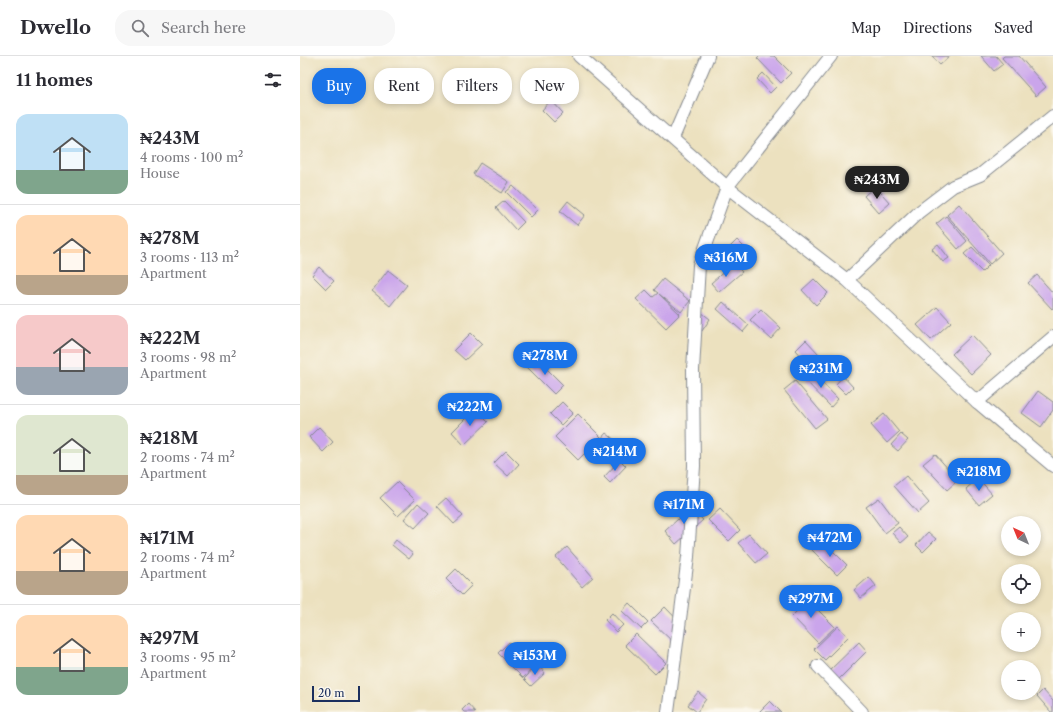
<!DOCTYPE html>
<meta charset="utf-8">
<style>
:root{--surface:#fff;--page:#f7f7f7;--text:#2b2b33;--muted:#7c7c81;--line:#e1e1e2;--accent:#1a73e8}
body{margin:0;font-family:"Libre Caslon Text",serif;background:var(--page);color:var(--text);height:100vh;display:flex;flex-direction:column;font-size:15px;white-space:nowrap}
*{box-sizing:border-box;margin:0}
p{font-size:13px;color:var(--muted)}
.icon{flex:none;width:22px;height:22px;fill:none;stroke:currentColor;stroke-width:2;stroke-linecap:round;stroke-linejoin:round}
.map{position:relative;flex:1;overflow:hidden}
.panel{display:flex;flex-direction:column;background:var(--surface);width:300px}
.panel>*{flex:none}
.banner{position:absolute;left:12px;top:12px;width:380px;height:36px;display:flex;gap:8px}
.needle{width:26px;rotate:317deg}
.tools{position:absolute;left:701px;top:460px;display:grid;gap:8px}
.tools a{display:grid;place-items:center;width:40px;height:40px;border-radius:50%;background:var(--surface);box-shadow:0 2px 6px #0003;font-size:20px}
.scale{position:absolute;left:12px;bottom:10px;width:48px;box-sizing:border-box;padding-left:4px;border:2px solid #1b2f5e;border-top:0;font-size:11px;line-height:14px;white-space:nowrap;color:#1b2f5e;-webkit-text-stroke:3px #fbf7ec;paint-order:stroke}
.price{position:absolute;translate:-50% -34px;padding:0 9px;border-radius:14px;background:var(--accent);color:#fff;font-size:13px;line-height:26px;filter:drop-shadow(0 1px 2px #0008)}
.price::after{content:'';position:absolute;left:50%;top:24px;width:12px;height:9px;margin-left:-6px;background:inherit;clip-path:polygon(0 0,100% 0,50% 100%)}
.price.on{background:#222;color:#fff}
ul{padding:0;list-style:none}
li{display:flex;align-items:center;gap:12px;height:100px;padding:0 16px}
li+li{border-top:1px solid var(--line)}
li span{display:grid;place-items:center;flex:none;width:112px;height:80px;border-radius:12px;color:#555}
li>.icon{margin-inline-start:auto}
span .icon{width:48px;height:48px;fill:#fffc;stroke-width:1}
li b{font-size:17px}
h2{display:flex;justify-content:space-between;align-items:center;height:48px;padding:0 16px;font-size:17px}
.tag{padding:0 14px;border-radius:16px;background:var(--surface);box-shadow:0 2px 6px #0003;font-size:14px;line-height:36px}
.tag.on{background:var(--accent);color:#fff}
header{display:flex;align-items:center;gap:24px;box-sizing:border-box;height:56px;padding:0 20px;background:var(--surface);border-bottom:1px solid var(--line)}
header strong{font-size:19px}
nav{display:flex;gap:22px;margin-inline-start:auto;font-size:14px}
.search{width:280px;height:36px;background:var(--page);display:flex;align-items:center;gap:10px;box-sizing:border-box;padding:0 14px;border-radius:16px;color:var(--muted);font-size:15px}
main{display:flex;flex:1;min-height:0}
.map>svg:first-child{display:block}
</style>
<header>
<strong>Dwello</strong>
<div class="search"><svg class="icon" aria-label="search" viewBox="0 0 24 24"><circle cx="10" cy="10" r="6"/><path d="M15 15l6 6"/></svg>Search here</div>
<nav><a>Map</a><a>Directions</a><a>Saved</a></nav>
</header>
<main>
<section class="panel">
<h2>11 homes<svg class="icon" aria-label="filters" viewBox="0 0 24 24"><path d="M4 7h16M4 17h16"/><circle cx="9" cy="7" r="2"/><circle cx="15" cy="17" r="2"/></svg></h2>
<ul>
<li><span style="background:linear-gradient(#bfe0f5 70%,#7fa58c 0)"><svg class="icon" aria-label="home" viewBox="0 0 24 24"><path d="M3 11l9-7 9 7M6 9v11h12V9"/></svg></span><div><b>₦243M</b><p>4 rooms · 100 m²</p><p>House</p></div></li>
<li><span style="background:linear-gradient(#ffd9b3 75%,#b9a48a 0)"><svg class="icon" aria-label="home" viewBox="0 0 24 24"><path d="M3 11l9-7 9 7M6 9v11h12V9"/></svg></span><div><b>₦278M</b><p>3 rooms · 113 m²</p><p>Apartment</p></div></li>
<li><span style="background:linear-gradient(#f6c9c9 65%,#9aa5b1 0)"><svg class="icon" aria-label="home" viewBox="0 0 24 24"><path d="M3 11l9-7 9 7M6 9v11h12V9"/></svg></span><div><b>₦222M</b><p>3 rooms · 98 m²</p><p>Apartment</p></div></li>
<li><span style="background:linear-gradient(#dfe7d0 75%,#b9a48a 0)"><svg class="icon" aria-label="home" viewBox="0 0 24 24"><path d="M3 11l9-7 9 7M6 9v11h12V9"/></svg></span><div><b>₦218M</b><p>2 rooms · 74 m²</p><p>Apartment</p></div></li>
<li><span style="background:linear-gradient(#ffd9b3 70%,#b9a48a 0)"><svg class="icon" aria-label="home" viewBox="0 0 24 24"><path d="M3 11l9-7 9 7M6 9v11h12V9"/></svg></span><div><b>₦171M</b><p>2 rooms · 74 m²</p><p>Apartment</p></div></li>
<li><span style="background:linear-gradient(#ffd9b3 65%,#7fa58c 0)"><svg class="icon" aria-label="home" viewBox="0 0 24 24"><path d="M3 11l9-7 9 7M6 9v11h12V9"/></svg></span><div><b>₦297M</b><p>3 rooms · 95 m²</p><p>Apartment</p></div></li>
</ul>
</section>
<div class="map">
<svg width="753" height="656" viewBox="0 0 753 656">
<rect width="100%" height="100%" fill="#fbf7ec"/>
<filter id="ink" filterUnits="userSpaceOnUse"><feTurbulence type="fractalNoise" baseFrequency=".025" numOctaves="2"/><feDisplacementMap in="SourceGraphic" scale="8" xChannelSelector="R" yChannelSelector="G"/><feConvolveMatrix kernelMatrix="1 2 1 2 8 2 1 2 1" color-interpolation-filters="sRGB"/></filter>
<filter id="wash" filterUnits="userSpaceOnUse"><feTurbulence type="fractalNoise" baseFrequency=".012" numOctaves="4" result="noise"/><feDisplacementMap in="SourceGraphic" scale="16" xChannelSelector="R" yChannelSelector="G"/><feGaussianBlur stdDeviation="0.9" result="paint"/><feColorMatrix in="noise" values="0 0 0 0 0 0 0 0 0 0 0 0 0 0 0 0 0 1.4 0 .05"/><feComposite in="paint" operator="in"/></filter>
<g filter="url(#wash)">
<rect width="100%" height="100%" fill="#ece1bf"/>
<g id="blocks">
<g fill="#caa5eb">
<polygon points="459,0 474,0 491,17 481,27 457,2"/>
<polygon points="632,0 650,0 640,9"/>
<polygon points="681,0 696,0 703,8 694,15"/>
<polygon points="704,0 719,0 746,31 736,40 702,2"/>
<polygon points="463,17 476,31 470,37 457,23"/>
<polygon points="251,44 263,57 254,66 242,54"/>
<polygon points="180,107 209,126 202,137 173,118"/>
<polygon points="213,130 238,154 231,161 206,136"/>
<polygon points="575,130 590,147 579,157 564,140"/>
<polygon points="204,145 224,166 216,174 196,152"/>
<polygon points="268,145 285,159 277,169 260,155"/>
<polygon points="659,148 702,197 690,208 647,159"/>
<polygon points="646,160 667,185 658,193 636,168"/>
<polygon points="437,184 445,192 431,206 423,198"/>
<polygon points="638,188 649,202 643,206 632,193"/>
<polygon points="672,191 689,209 682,216 664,198"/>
<polygon points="434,207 442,216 419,236 411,227"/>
<polygon points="19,211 34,225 26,233 12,219"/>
<polygon points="88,214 107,229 90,250 72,235"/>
<polygon points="737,219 753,237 753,252 752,253 728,227"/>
<polygon points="363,223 390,245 381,256 359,238 380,258 366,272 336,243 346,234 353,241 358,237 354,234"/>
<polygon points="514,223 528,237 516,249 502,234"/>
<polygon points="423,246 449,269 443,276 417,253"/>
<polygon points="637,251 651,266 631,284 617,269"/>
<polygon points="461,253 481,272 471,283 450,264"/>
<polygon points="401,256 410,263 402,275 393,268"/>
<polygon points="171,277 182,288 165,304 154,294"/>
<polygon points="672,279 691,299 671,318 652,298"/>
<polygon points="506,284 531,311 520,321 496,294"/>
<polygon points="236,302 263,329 254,338 227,311"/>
<polygon points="511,315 538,343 531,351 503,322"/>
<polygon points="543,320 553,331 546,338 536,328"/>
<polygon points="495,325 527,363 515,372 484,334"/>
<polygon points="738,335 753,346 753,354 741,371 722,357"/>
<polygon points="262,346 273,357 261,369 250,358"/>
<polygon points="175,353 188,366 164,389 152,376"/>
<polygon points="278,358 301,381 278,404 255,381"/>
<polygon points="584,358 599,376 587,387 571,369"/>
<polygon points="19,371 33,386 23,396 9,381"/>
<polygon points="306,377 321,389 314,398 299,385"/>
<polygon points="601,378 608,384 598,395 591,389"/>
<polygon points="206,395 219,408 208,420 194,407"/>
<polygon points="635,398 658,424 647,434 623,408"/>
<polygon points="320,404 326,410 310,427 304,421"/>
<polygon points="606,420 629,447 618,457 594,430"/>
<polygon points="678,422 692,438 679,449 666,433"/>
<polygon points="97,426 115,444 98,460 80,442"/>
<polygon points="146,442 163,460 154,468 137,450"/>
<polygon points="579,442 598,467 585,477 566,451"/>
<polygon points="118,447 129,457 115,472 104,463"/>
<polygon points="391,451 403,464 376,488 365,475"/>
<polygon points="420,453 440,474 429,485 408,464"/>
<polygon points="599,471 608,481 601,487 592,477"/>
<polygon points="628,476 636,483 623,496 616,489"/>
<polygon points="449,478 467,498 456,507 438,487"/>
<polygon points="96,484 113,498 109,503 92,489"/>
<polygon points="522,484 547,509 537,519 512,494"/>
<polygon points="267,491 293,521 282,531 256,501"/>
<polygon points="156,513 172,529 162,539 146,523"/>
<polygon points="569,521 576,530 561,542 554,534"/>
<polygon points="501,537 535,571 518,587 492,560 497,555 490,548"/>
<polygon points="329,547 348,566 341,573 322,555"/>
<polygon points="365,551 388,575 375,588 351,565"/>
<polygon points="312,557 323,569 316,576 305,564"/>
<polygon points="538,570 548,581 525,604 514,593"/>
<polygon points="336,578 366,607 355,618 325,589"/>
<polygon points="209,586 216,592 205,604 198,597"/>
<polygon points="559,586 567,595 537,625 528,616"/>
<polygon points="220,591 237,609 223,622 206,605"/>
<polygon points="238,609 245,617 231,630 224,623"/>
<polygon points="743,634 753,645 753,656 751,656 737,640"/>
<polygon points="398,636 406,643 397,656 388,649"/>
<polygon points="470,645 481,656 459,656"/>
<polygon points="168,648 175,656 164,656 162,654"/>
</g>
</g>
</g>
<g filter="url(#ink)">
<use href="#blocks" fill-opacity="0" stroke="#84888e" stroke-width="1"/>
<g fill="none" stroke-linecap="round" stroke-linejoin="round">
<g stroke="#84888e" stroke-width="14">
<g id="minor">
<polyline points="279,0 427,131 547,224 677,346 753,410"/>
<polyline points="373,82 408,0"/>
<polyline points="547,224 619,156 653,130 680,119 753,60"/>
<polyline points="677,346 753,281"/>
<polyline points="518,610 562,656"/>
<polyline points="368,656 388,501 394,410 393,314 399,209 427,131 531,0"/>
</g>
</g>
<use href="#minor" stroke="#fff" stroke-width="12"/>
</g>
</g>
</svg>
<div class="tools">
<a><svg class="needle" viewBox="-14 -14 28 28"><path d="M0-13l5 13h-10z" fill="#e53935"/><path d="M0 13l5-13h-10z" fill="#7c7c81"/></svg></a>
<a><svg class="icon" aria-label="locate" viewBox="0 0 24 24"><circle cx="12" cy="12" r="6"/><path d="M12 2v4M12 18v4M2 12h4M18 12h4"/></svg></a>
<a>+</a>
<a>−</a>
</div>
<div class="scale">20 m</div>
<b class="price on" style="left:577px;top:144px">₦243M</b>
<b class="price" style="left:426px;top:222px">₦316M</b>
<b class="price" style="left:245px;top:320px">₦278M</b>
<b class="price" style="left:521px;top:333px">₦231M</b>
<b class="price" style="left:170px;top:371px">₦222M</b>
<b class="price" style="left:315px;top:416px">₦214M</b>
<b class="price" style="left:679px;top:436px">₦218M</b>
<b class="price" style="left:384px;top:469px">₦171M</b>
<b class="price" style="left:530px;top:502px">₦472M</b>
<b class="price" style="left:511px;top:563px">₦297M</b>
<b class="price" style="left:235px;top:620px">₦153M</b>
<div class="banner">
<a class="tag on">Buy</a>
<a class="tag">Rent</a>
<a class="tag">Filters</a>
<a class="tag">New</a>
</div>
</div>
</main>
